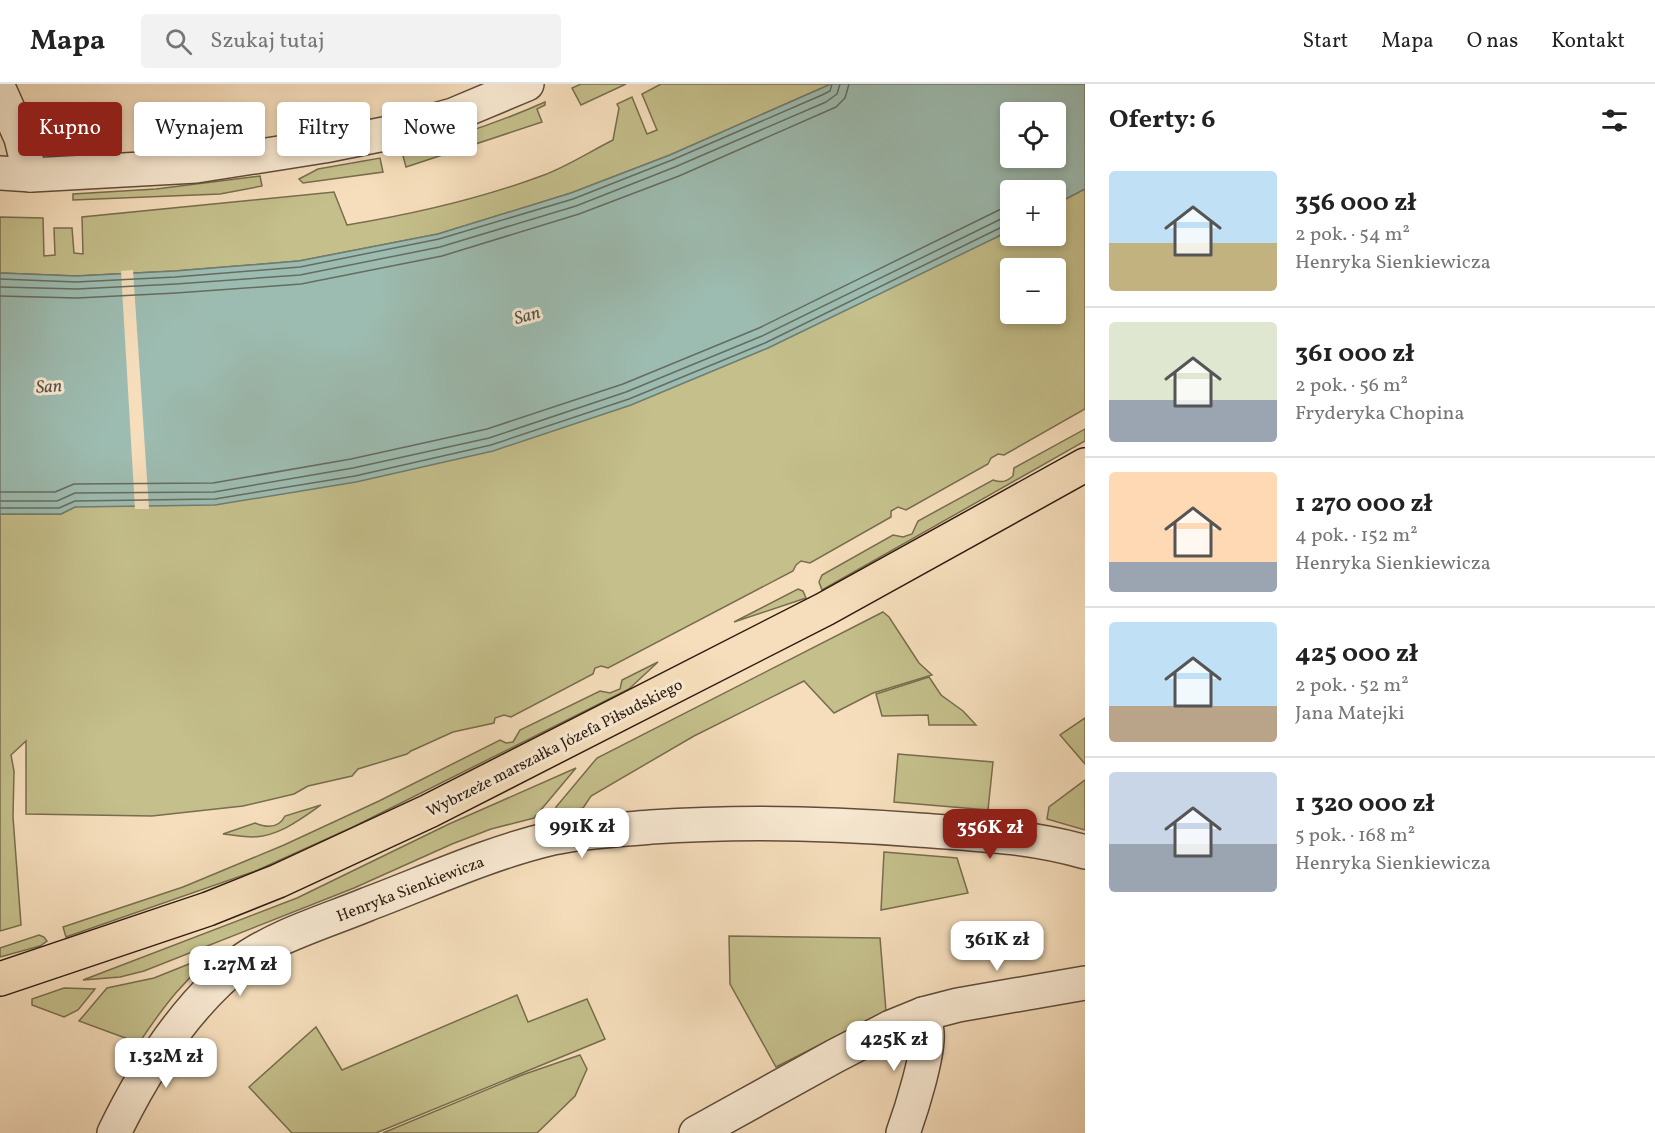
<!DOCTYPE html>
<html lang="pl">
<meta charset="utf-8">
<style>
:root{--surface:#fff;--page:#f2f2f2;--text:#222;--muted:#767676;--line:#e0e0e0;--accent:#8f2418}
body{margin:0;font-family:Vollkorn,serif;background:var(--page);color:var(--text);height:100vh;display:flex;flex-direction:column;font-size:22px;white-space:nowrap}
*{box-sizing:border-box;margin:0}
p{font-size:20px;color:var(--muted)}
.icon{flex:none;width:33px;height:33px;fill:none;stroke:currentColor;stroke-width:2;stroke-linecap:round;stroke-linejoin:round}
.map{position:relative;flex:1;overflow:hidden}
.side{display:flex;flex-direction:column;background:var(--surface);width:570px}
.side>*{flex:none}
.banner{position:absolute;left:18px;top:18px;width:570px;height:54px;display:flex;gap:12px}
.buttons{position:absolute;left:1000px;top:18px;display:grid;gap:12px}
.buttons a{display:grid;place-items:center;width:66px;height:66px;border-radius:6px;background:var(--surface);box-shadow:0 3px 9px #0003;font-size:30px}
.price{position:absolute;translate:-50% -51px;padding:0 14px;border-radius:12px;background:#fff;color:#222;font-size:20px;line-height:39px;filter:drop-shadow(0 2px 3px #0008)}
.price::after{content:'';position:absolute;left:50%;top:36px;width:18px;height:14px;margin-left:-9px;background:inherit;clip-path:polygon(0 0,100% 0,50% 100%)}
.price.on{background:var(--accent);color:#fff}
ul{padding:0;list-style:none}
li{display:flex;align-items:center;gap:18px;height:150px;padding:0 24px}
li+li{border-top:2px solid var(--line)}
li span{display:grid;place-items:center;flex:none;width:168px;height:120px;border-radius:6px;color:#555}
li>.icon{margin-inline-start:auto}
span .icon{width:72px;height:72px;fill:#fffc;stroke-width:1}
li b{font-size:26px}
h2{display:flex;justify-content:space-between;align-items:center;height:72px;padding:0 24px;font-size:26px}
.pill{padding:0 21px;border-radius:6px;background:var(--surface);box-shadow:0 3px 9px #0003;font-size:21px;line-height:54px}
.pill.on{background:var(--accent);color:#fff}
header{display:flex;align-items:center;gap:36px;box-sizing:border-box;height:84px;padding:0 30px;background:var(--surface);border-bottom:2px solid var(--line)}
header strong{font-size:28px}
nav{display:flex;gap:33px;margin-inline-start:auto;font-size:21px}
.search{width:420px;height:54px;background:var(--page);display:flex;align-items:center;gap:15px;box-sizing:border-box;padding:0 21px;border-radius:6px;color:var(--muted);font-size:22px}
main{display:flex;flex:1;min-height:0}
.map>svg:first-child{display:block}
</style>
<header>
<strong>Mapa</strong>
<div class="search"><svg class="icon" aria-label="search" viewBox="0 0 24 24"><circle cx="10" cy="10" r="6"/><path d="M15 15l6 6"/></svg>Szukaj tutaj</div>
<nav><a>Start</a><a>Mapa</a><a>O nas</a><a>Kontakt</a></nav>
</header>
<main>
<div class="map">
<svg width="1085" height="1049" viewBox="0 0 1085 1049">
<rect width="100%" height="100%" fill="#f6debc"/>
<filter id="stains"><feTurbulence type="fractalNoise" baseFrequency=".00333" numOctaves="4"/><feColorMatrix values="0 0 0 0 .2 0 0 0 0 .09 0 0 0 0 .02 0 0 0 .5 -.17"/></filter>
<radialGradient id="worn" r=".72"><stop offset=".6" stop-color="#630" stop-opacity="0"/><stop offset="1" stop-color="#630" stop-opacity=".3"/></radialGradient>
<g fill="#c4bf8b" stroke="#786d4d" stroke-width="1.5" fill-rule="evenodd">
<polygon points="581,0 626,0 581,21 572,4"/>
<path d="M661 0H831L670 71 571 109 438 150 299 177 175 187 76 192 0 189V133L43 134 44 172 55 171 54 144H72L74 169 83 170 82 133 334 108 347 141C414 130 480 115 544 91 568 82 591 67 613 56L619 24 617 20 632 13 647 50 657 46 642 10Z"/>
<path d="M545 18V21L537 25 542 38 406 83 402 68C452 54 498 39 545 18Z"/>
<polygon points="380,74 383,88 303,99 299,95 318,85"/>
<polygon points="260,92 262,102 220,110 73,116 73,110 156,105"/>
<path d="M1085 105V325L1004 371 998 370 991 374 988 380 906 426 898 423 891 427V433L810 479 801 477 796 481 793 487 608 584 601 582 595 584 593 590 511 633 504 631 495 634 494 639 453 648 411 667 407 670 358 685 352 692 308 702 294 710 243 722 152 732 26 730V657L11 671 14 687 13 733 21 841 0 847V430H61L75 423 997 153 1011 145V152H1056V120ZM1011 184H1056V230H1011Z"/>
<path d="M1085 345V357L822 506 819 498 822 491 893 451 903 453 912 450 918 437 993 396C1002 399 1006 398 1013 392L1014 384Z"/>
<polygon points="798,505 803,507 806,514 734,538"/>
<polygon points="883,528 889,533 919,579 932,591 873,609 834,629 804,597 694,652 591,712 583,724 556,729 556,723 597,674"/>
<polygon points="658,578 629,605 353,743 258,786 66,853 63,843 183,803 284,761 379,717 500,656 506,659 513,658 520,646 600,607 610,609 620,605 622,596"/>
<polygon points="929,593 941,611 963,627 976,641 929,641 928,631 882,632 876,610"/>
<polygon points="1085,634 1085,680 1060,651"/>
<polygon points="898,670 993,678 988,726 894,718"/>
<polygon points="576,684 534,734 491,745 452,760 354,804 144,887 120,893 83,896 297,814 449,740"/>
<polygon points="1085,696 1085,746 1047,735 1049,723"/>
<path d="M321 721C301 735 278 753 252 753 243 753 233 751 223 750L255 739C267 744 279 744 285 732Z"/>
<polygon points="884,768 957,774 968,809 881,826"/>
<polygon points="39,851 44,853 47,857 40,862 0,873 0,864"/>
<polygon points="729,852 880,854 886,927 776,983 730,900"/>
<path d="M224 866C187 890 163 923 139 959L79 937 107 904 154 894Z"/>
<polygon points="64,904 95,905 78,926 64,933 32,921 32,915"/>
<polygon points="517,911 528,938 587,915 605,955 376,1049 292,1049 249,1003 316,943 342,986"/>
<polygon points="580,971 587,985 575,1012 537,1049 383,1049 522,991"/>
</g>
<path fill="#9dbcb1" stroke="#707c70" stroke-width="1.5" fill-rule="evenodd" d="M831 0H1085V105L1056 120V106H1011V145L997 153 768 264 631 321 493 367 356 398 215 421 75 423 61 430H0V189L76 192 175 187 299 177 438 150 571 109 670 71ZM1011 28H1056V74H1011Z"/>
<polygon fill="#f6debc" points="133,186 149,425 135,425 121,187"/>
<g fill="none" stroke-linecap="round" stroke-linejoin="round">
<g stroke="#656c60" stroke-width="1.5">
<polyline points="0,195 76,198 175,193 300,183 439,155 573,115 672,76 822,11 830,7 832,0"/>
<polyline points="0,203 77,205 176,200 300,191 440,163 576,122 675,83 826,18 837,10 840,0"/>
<polyline points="0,212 77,214 176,209 301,200 442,172 579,130 679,92 836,23 845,14 849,0"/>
<polyline points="0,408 55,408 74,400 213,399 351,375 487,345 623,300 759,244 999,126 1011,124"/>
<polyline points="0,417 57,417 75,409 214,408 353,384 489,354 626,308 762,252 1003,134 1011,133"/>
<polyline points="0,424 59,424 75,417 215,415 355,392 491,361 629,315 765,259 1006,141 1011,140"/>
</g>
<g stroke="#5f4c3a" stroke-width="36">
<g id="minor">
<polyline points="0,7 21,54 30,91"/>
<polyline points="0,89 32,91 196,82 324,62 389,49 453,31 527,0"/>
<path d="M114 1049C141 993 174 940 219 897 226 891 232 884 239 879 275 852 327 837 368 820 429 797 489 769 553 754 585 747 618 746 651 743 739 737 829 739 918 746 974 750 1030 752 1085 768"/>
<polyline points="696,1049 835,972 891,943 923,930 958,921 1085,899"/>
<path d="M903 1049C911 1027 929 970 927 949 927 943 924 936 923 930"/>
</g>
</g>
<g stroke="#2d1b0f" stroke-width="36">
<polyline id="major" points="0,895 208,825 278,797 429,727 825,525 1085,381"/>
</g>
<use href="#minor" stroke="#f9ead3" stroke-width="33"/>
<use href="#major" stroke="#f6debc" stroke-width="33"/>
</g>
<g text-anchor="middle" stroke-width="6" stroke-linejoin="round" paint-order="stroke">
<g font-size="16" fill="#2d1b0f" stroke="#f9ead3">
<text transform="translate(554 663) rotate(-27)" y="6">Wybrzeże marszałka Józefa Piłsudskiego</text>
<text transform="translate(410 804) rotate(-21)" y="6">Henryka Sienkiewicza</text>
</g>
<g font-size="18" font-style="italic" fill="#545348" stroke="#f9ead3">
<text transform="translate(527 231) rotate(-15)" y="6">San</text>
<text transform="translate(49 302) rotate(-3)" y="6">San</text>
</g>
</g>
<rect width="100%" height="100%" filter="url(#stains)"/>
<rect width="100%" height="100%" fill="url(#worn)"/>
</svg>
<div class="buttons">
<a><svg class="icon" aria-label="locate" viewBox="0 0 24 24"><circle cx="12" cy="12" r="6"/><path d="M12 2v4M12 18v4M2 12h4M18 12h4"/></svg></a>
<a>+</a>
<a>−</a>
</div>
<b class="price" style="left:582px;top:775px">991K zł</b>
<b class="price on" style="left:990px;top:776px">356K zł</b>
<b class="price" style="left:997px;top:888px">361K zł</b>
<b class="price" style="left:240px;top:913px">1.27M zł</b>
<b class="price" style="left:894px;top:988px">425K zł</b>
<b class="price" style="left:166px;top:1005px">1.32M zł</b>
<div class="banner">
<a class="pill on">Kupno</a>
<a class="pill">Wynajem</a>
<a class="pill">Filtry</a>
<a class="pill">Nowe</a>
</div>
</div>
<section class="side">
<h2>Oferty: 6<svg class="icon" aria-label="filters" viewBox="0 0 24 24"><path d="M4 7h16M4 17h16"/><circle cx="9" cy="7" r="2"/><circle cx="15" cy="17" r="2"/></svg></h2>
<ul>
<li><span style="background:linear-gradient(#bfe0f5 60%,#c2b280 0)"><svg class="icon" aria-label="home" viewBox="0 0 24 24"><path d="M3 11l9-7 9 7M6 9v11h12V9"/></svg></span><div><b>356 000 zł</b><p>2 pok. · 54 m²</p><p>Henryka Sienkiewicza</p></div></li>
<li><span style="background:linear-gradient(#dfe7d0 65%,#9aa5b1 0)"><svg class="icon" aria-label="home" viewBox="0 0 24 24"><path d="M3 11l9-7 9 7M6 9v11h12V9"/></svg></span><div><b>361 000 zł</b><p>2 pok. · 56 m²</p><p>Fryderyka Chopina</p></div></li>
<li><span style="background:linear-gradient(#ffd9b3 75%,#9aa5b1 0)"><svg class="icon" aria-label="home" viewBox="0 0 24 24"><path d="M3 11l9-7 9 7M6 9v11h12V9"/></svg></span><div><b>1 270 000 zł</b><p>4 pok. · 152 m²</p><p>Henryka Sienkiewicza</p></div></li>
<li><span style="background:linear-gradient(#bfe0f5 70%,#b9a48a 0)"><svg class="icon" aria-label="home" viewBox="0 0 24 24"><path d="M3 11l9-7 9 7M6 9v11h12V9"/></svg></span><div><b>425 000 zł</b><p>2 pok. · 52 m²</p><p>Jana Matejki</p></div></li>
<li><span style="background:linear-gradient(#c9d6e8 60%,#9aa5b1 0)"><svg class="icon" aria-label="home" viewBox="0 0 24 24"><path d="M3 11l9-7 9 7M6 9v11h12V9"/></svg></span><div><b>1 320 000 zł</b><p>5 pok. · 168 m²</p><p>Henryka Sienkiewicza</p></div></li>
</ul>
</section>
</main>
